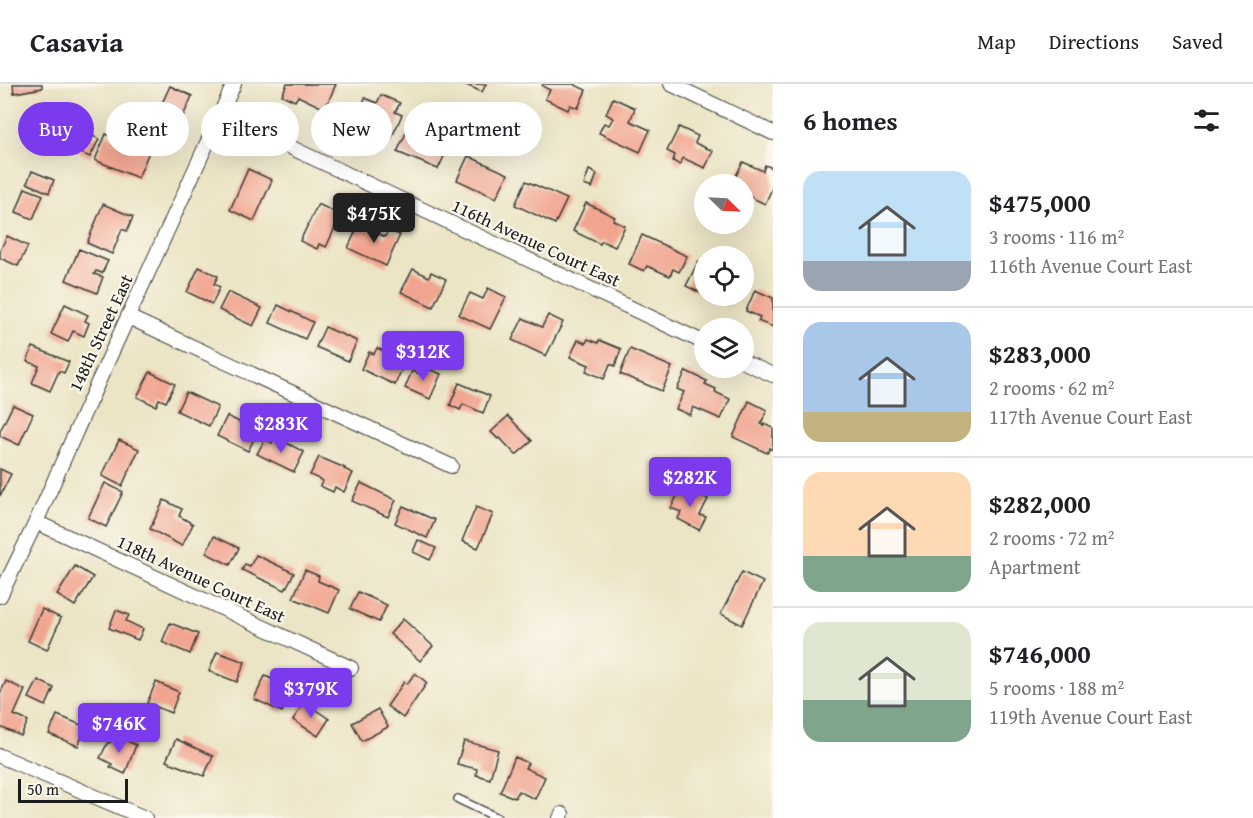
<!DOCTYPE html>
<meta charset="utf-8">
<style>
:root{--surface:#fff;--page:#f2f2f2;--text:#202124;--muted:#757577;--line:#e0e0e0;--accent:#7c3aed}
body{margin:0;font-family:"Gentium Book Plus",serif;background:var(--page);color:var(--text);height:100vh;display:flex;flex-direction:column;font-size:22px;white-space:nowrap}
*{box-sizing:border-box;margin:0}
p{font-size:20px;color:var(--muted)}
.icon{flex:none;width:33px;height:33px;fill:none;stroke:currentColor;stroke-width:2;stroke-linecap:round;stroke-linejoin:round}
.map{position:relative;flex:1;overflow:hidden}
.sheet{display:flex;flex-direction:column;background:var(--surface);width:480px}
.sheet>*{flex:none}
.banner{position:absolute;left:18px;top:18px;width:570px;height:54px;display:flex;gap:12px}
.needle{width:39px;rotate:114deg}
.controls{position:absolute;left:694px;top:90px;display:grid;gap:12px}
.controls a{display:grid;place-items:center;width:60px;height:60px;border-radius:50%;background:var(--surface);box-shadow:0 6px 24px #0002;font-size:30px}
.scale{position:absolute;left:18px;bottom:15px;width:110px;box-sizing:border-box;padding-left:6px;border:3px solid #1c1c1c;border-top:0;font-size:16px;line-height:21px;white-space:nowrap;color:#1c1c1c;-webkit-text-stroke:4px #fbf7ec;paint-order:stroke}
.price{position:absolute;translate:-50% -51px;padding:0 14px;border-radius:6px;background:var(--accent);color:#fff;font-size:20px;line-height:39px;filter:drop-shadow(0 2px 3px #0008)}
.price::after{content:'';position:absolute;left:50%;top:36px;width:18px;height:14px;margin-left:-9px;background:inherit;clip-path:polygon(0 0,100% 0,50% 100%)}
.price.active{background:#222;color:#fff}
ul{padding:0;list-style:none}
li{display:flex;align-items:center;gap:18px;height:150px;padding:0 30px}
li+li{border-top:2px solid var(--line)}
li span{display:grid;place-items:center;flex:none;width:168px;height:120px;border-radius:18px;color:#555}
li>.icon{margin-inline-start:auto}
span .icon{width:72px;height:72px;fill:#fffc;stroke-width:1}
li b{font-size:26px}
h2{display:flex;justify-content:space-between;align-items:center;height:72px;padding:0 30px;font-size:26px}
.chip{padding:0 21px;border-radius:27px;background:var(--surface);box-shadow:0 6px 24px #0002;font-size:21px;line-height:54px}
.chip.active{background:var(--accent);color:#fff}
header{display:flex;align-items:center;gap:36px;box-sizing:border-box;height:84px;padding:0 30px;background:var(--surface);border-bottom:2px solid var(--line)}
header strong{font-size:28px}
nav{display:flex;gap:33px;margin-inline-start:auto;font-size:21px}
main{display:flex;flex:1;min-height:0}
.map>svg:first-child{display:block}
</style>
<header>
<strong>Casavia</strong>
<nav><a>Map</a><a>Directions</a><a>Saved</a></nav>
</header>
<main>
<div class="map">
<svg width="773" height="734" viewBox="0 0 773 734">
<rect width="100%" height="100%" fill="#fbf7ec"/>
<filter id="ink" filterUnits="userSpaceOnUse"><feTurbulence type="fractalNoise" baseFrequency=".0167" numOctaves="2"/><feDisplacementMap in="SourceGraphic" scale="12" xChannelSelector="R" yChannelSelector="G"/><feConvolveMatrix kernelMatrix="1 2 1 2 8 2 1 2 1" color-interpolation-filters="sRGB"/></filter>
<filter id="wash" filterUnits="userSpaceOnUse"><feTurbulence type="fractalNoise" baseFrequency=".008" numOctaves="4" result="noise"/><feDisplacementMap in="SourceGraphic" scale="24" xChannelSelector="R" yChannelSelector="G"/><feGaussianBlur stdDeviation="1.35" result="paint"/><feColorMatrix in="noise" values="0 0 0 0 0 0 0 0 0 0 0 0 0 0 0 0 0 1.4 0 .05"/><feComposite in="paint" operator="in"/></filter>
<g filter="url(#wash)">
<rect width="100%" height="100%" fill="#ebe4c5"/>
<g id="blocks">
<g fill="#f1a590">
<polygon points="13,0 42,0 42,4 14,9"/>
<polygon points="287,0 336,0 325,25 298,12 295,17 282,11"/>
<polygon points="464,0 486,0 482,8"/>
<polygon points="543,0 573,0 586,6 578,24 570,21 568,26 545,15 550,6 542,2"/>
<polygon points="170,2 192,12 181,37 177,35 171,50 152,41"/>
<polygon points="381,11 400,19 395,28 402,31 391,55 354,38 365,14 377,19"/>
<polygon points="613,14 635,24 630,37 650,46 640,68 599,49 604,39 609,41 613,34 606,30"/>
<polygon points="409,43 449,62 438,85 397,68"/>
<polygon points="679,43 698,52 695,59 713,67 705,84 683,74 680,81 673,77 675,71 667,67"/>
<polygon points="81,46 99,55 90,73 72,65"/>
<polygon points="106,50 149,68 138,94 95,76"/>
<polygon points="468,72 508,90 496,114 457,96"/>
<polygon points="743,78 763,87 765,81 773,84 773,102 765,120 744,110 744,100 732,100"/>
<polygon points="248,85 272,96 254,137 230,126"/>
<polygon points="589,86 597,90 592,104 584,101"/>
<polygon points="32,87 54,96 49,109 27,99"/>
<polygon points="526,97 567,115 555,140 515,121"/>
<polygon points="25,104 43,111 33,135 16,128"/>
<polygon points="586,119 615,133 613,136 625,142 615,163 602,157 600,160 573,147"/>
<polygon points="103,120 133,133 127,147 122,145 112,170 87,159"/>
<polygon points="318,120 341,131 326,163 319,160 317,165 300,157"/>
<polygon points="359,140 385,153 388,146 400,151 386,182 348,164"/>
<polygon points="642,151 687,172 679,188 673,185 670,192 647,182 644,187 629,180"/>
<polygon points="7,152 28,162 18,182 0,174 0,167"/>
<polygon points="79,165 108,177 102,189 96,187 94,190 103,193 97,209 66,196"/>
<polygon points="698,178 705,182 705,211 686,202"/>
<polygon points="199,183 218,192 214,200 220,203 212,220 187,208"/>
<polygon points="413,185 429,193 431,188 446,195 433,223 401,208"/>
<polygon points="488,204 506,213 490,245 459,231 470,209 483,215"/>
<polygon points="755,206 773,214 773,243 758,237 760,233 746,227"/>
<polygon points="228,208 262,224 253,242 219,226"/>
<polygon points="706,212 733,212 728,222"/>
<polygon points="65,220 88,231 85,237 89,239 84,252 73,247 68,258 51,250"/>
<polygon points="278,221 313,238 305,255 270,239"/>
<polygon points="548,231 563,238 546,272 512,256 523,234 542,243"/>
<polygon points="325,243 357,257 348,277 316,263"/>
<polygon points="588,255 598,259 599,256 621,265 615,282 610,280 604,295 586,287 589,281 570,273 578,256 586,259"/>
<polygon points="33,263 69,278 64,289 59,287 50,307 32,299 39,282 27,277"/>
<polygon points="377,264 395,272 392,277 403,282 395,301 361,285 369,268 374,270"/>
<polygon points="630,265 672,283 662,307 620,290"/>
<polygon points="423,283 441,290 430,315 405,304 412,287 420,290"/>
<polygon points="686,287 707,297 705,300 716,305 715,308 730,315 721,335 693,323 690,331 676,325 684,308 677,305"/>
<polygon points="150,288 175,300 166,318 159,315 156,322 137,313"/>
<polygon points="459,299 490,312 483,329 463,320 460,326 450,321"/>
<polygon points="186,308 218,323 209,342 177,327"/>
<polygon points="749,317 767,326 761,340 763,342 764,340 773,344 773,366 770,364 767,369 733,353"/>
<polygon points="13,321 33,330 19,361 0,352 0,347"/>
<polygon points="227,332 258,347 248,367 217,352"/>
<polygon points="508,332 532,357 516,371 500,354 498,355 491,348"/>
<polygon points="275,353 304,368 294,388 257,370 265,355 272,359"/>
<polygon points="119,356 139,365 122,402 102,392"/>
<polygon points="319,373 345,384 344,385 353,389 344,408 335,403 333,408 320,402 323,397 310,391"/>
<polygon points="0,385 11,390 0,412"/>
<polygon points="105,399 123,408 106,443 88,434"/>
<polygon points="361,399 396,416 388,433 352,417"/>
<polygon points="681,404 699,413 700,410 708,415 700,431 706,433 699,446 678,435 681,428 671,424"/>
<polygon points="164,416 182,425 179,432 193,440 182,462 150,445"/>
<polygon points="403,422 435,436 427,454 395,439"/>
<polygon points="476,423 493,430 478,464 462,457"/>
<polygon points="214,452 239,464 230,481 206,469"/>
<polygon points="418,456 436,464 430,476 413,468"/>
<polygon points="256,471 294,489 285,506 242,486 245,480 250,482"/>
<polygon points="75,482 93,493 75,522 57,511"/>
<polygon points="305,486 319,492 318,497 339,506 329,529 293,514"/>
<polygon points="742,488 763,498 742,541 721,530"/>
<polygon points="358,508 387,521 379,538 350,525"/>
<polygon points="42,525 61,534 47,566 28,557"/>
<polygon points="116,526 129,531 126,537 143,545 138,556 109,544"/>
<polygon points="403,535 433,562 420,577 390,550"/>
<polygon points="170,539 198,550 190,570 162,558"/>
<polygon points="217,568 245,578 237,598 209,587"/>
<polygon points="415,589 427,599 403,634 387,622 404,598 407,600"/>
<polygon points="265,592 279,598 277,603 291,609 282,628 254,615"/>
<polygon points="38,596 54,604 46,622 29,614"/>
<polygon points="6,597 25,606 14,631 28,637 21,652 0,643 0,610"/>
<polygon points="156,598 179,608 171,629 147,619"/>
<polygon points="304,618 329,635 318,652 293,636"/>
<polygon points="378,625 388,643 362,657 352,639"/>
<polygon points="57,631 86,643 78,662 49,650"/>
<polygon points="114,651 136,661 125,690 110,683 112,680 100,674 108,658 110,659"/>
<polygon points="176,655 213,672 204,692 166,677"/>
<polygon points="464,657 498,666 490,695 476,691 477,685 457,680"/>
<polygon points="515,673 528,679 525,684 545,693 535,715 518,707 515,714 500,708"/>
</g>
</g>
</g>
<g filter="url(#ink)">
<use href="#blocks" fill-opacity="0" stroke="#3b3a35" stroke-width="1.5"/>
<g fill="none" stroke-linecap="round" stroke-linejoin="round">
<g stroke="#3b3a35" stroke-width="10">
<polyline id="service" points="458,715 498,734"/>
</g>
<g stroke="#3b3a35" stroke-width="16">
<g id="minor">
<polyline points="671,0 773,49"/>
<polyline points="220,30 705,259"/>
<polyline points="128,233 451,382"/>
<polyline points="744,278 773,291"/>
<polyline points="36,438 351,584"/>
<polyline points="0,512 36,438 85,327 234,0"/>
<polyline points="0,672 145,734"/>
<polyline points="560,734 562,730"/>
</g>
</g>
<use href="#service" stroke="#fff" stroke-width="7"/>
<use href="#minor" stroke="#fff" stroke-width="14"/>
</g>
</g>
<g text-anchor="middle" stroke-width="4.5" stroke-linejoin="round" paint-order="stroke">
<g font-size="18" fill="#1c1c1c" stroke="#fbf7ec">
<text transform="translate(536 159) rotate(25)" y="6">116th Avenue Court East</text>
<text transform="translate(101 249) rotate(-65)" y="6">148th Street East</text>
<text transform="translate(201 495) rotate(25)" y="6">118th Avenue Court East</text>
</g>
</g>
</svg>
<div class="controls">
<a><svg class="needle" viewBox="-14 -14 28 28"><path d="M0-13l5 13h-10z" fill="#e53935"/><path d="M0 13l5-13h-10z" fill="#757577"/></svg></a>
<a><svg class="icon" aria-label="locate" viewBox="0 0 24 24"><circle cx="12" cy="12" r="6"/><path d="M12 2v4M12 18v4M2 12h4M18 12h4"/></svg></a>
<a><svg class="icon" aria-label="layers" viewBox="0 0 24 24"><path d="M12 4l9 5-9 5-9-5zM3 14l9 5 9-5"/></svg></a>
</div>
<div class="scale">50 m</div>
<b class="price active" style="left:374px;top:160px">$475K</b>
<b class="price" style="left:423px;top:298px">$312K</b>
<b class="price" style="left:281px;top:370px">$283K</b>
<b class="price" style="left:690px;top:424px">$282K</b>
<b class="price" style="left:311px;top:635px">$379K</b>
<b class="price" style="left:119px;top:670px">$746K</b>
<div class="banner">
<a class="chip active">Buy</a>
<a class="chip">Rent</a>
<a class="chip">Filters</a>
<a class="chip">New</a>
<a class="chip">Apartment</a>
</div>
</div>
<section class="sheet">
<h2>6 homes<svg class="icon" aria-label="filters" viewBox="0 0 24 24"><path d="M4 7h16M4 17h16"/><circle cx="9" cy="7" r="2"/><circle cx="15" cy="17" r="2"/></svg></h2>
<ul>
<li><span style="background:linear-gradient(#bfe0f5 75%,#9aa5b1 0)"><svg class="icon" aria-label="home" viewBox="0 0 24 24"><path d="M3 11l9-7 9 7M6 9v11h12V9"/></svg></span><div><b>$475,000</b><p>3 rooms · 116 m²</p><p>116th Avenue Court East</p></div></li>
<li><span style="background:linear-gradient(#a9c7e8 75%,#c2b280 0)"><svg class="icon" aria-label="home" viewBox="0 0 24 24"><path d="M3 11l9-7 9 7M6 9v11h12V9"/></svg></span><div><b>$283,000</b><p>2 rooms · 62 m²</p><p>117th Avenue Court East</p></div></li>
<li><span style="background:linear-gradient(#ffd9b3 70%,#7fa58c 0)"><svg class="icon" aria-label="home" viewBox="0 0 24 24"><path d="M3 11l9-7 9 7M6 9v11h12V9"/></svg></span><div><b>$282,000</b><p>2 rooms · 72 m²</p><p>Apartment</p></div></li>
<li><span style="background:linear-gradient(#dfe7d0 65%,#7fa58c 0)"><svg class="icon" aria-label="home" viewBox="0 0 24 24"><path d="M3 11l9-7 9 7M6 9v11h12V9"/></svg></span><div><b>$746,000</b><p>5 rooms · 188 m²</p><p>119th Avenue Court East</p></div></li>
</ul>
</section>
</main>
